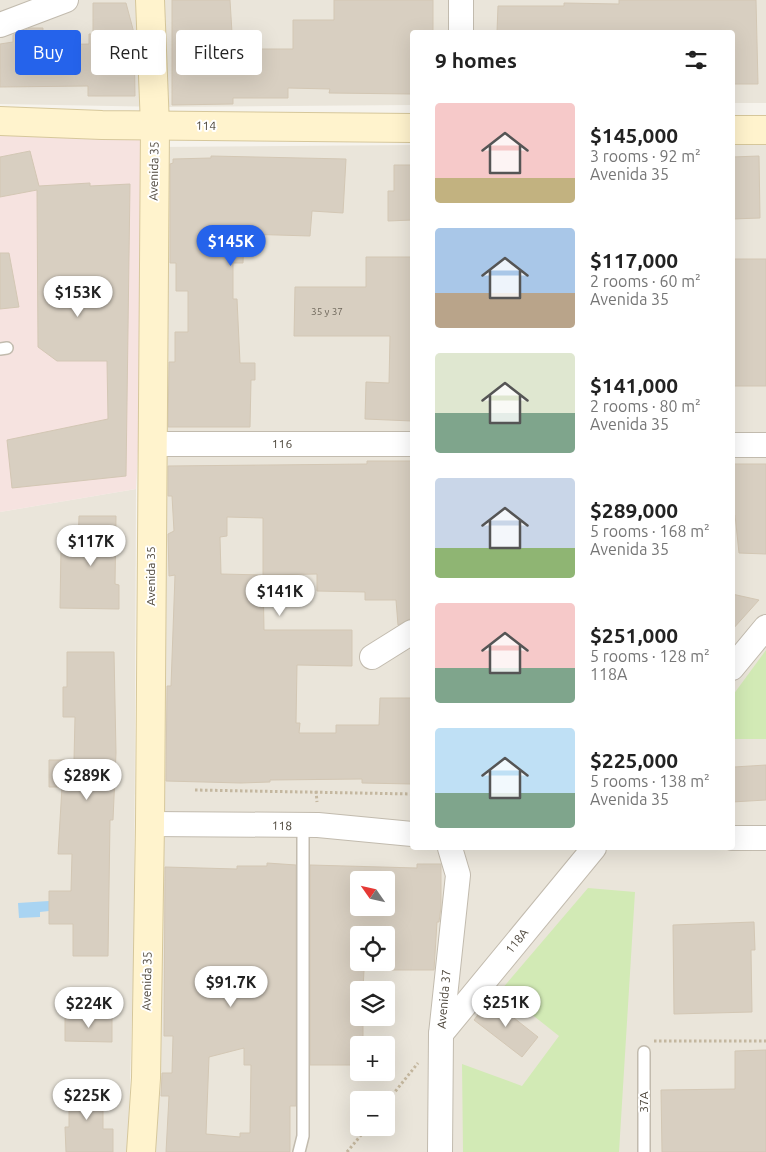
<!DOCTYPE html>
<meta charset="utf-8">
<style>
:root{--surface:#fff;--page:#f6f6f6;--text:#222;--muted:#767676;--accent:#2563eb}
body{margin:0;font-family:Ubuntu,sans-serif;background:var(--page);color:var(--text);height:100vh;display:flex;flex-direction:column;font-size:19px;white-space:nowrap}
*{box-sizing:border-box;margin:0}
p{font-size:16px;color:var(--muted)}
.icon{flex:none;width:28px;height:28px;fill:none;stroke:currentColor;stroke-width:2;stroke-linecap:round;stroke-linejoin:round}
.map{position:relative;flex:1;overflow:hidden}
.panel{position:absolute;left:410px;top:30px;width:325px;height:820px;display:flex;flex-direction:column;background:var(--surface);border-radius:5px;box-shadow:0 5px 20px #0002}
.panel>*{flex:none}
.top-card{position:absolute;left:15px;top:30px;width:320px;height:45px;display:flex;gap:10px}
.needle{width:32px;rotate:304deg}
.fabs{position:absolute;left:350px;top:871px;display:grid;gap:10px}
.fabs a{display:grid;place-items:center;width:45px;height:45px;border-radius:5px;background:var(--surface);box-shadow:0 5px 20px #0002;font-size:25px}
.price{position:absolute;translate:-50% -42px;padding:0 11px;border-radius:18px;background:#fff;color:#222;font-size:16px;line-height:32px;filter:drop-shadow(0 1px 2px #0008)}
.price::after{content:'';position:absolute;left:50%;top:30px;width:15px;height:11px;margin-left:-8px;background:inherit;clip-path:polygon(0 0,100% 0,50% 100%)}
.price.active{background:var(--accent);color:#fff}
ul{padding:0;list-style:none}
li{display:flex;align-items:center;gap:15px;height:125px;padding:0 25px}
li span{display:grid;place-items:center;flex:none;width:140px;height:100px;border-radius:5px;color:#555}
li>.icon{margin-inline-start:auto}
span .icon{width:60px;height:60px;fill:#fffc;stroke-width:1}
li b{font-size:21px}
h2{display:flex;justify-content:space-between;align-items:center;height:60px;padding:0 25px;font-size:21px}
.chip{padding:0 18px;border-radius:5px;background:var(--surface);box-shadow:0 5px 20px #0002;font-size:18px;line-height:45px}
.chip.active{background:var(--accent);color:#fff}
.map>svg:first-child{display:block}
</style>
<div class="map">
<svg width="766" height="1152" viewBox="0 0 766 1152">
<rect width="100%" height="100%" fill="#f6f3ec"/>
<g fill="#eae5da" fill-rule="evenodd">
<polygon points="0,0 766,0 766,103 733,103 732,32 412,32 412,105 168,107 0,104"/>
<path d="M732 143H766V1152H156L160 676 159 147 412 145V848H732ZM359 880H386V908H359ZM359 935H386V962H359ZM359 990H386V1018H359ZM359 1045H386V1072H359ZM359 1100H386V1128H359Z"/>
<polygon points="136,489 134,944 128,1152 0,1152 0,512"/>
</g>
<polygon fill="#f6e3e0" points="0,124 155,126 136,489 0,512"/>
<g fill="#d2eab5">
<polygon points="766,650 766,739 733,739 733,695"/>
<polygon points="588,888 635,892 619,1152 463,1152 462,1064 522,1086 559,1036 501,990"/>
</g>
<polygon fill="#a9d4f2" points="49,901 49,911 40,912 40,917 19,918 18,903"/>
<g fill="#d8cfc1" stroke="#d3c7b4" fill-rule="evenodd">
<polygon points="172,0 230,0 233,49 293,49 293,20 334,20 334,0 433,0 433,32 412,32 412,94 329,93 330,89 288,88 288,98 233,98 233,104 172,105"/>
<polygon points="619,0 756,0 758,84 732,84 732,32 497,32 498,6 564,6 564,3 619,4"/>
<polygon points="93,3 126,3 134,33 135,96 88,96 88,86 0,87 0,44 13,42 13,35 30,28 43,28 43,45 89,44 89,34 93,34"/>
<polygon points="30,151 39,186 90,183 90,186 130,184 126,476 12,488 7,440 108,419 107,361 57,361 38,347 37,190 0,197 0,157"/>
<polygon points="211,156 346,159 343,213 312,211 310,236 244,234 243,263 233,263 233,299 237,299 240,363 255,363 255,380 251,380 250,427 168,427 169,362 175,362 175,332 188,332 188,291 176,291 176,263 170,263 170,164 173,163 173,159 211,158"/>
<polygon points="759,156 760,218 732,219 732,157"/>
<polygon points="394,165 412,165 412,220 388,221 388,191 394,191"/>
<polygon points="0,253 9,253 19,307 0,309"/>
<polygon points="366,257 412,257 412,421 365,419 366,382 389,383 390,336 294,336 295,287 366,287"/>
<rect x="732" y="259" width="34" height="127"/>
<path d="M367 461H412V618L398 625 396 600H365V592L317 591V574L263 575 264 630H352V666L297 665 296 723H300L299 733H336V725H379L380 698H412V784L362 783V779L270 780V782L241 783 166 781 167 686H171L175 575 169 576 168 534 174 531 172 496H168V466L367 464ZM227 517 263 518V575L221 574 220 537 227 536Z"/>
<polygon points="732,464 766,464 766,554 739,553 735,515 732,514"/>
<polygon points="79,516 116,516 115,584 119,585 119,609 60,608 61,548 78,548"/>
<polygon points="732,594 759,600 732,630"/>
<polygon points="67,652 114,652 116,753 113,820 110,820 108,956 73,956 73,924 49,924 49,891 71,891 72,854 58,854 62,787 49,787 49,760 74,760 75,717 63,717 63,687 67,687"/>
<polygon points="766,765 766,800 732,802 734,767"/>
<path d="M267 863 296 865V1106H290V1152H166L169 1096H161L162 1073H172L173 1036H164L165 867 237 869V866H267ZM244 1048V1065H251L250 1133H240V1137L206 1134 209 1057Z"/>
<path d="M417 864H441V907L439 922H437L434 970H364L363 990H359V1018H363V1036L360 1037 359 1045V1065H310V865L417 868ZM359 880H386V908H359ZM359 935H386V962H359Z"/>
<polygon points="754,922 755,950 751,950 752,1012 674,1014 673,925"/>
<polygon points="490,999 538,1037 522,1057 474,1020"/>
<polygon points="65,1016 112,1017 112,1042 65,1041"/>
<polygon points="766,1050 766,1152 662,1152 661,1090 735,1089 735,1051"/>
<polygon points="69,1084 103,1085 103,1129 113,1129 113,1152 66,1152 65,1127 69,1127"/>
</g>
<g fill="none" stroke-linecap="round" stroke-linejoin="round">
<g stroke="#c2bbae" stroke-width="14">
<g id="lane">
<polyline points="0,349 7,348"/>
<polyline points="299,1152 303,1136 303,826"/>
<polyline points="644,1152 644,1052"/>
</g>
</g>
<g stroke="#c2bbae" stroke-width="26">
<g id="street">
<polyline points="0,25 66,0"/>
<polyline points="461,32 461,0"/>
<polyline points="152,444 412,444"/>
<polyline points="732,445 766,445"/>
<polyline points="372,657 412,632"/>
<polyline points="732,668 766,627"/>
<polyline points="150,824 318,825 412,834"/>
<polyline points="732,838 766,838"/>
<polyline points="441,1034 594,848"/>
<polyline points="440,1152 441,1034 458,875 450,848"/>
</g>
</g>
<g stroke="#d6c79b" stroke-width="30">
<g id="secondary">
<polyline points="0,121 102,125 412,128"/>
<polyline points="732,130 766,130"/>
<polyline points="141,1152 146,1078 150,824 155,126 150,0"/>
</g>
</g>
<g stroke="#c4b79f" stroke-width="3" stroke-dasharray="2.5 2.5" stroke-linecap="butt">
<polyline points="195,790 412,794"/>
<polyline points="316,791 317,802"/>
<polyline points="654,1041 766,1041"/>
<polyline points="386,1103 418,1063"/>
<polyline points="347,1152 367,1128"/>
</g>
<use href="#lane" stroke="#fff" stroke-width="11"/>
<use href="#street" stroke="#fff" stroke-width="24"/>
<use href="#secondary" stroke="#fff3cd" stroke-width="28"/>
</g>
<g text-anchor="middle" stroke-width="4" stroke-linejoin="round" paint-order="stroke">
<g font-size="10" fill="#6e675b">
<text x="327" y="315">35 y 37</text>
</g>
<g font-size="12" fill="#4b4439" stroke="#fff">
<text transform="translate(206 126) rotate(1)" y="4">114</text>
<text transform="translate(154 171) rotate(-89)" y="4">Avenida 35</text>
<text x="282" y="448">116</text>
<text transform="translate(151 576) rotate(-90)" y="4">Avenida 35</text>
<text transform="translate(282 826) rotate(1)" y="4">118</text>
<text transform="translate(517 941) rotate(-51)" y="4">118A</text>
<text transform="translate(147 981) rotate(-89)" y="4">Avenida 35</text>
<text transform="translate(444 999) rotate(-85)" y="4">Avenida 37</text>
<text transform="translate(644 1102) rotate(-90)" y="4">37A</text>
</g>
</g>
</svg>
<div class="fabs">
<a><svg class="needle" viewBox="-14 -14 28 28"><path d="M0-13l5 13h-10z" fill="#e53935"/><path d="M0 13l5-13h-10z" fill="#767676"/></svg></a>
<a><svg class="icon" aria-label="locate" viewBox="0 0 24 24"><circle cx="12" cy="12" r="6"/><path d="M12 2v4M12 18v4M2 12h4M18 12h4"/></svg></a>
<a><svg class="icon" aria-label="layers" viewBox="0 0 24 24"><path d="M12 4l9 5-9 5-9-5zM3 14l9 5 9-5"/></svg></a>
<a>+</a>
<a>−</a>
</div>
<b class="price active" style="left:231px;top:267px">$145K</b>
<b class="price" style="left:78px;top:318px">$153K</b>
<b class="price" style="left:91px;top:567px">$117K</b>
<b class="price" style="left:280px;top:617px">$141K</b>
<b class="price" style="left:87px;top:801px">$289K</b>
<b class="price" style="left:231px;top:1008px">$91.7K</b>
<b class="price" style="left:506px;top:1028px">$251K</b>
<b class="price" style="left:89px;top:1029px">$224K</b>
<b class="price" style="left:87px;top:1121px">$225K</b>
<div class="top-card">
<a class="chip active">Buy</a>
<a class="chip">Rent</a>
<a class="chip">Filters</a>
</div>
<section class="panel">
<h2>9 homes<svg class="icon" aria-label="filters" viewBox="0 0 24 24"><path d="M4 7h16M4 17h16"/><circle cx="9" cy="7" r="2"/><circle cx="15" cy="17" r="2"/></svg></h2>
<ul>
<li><span style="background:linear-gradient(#f6c9c9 75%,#c2b280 0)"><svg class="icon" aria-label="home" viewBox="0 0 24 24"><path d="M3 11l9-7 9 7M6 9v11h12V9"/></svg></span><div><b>$145,000</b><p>3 rooms · 92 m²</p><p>Avenida 35</p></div></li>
<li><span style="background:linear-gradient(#a9c7e8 65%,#b9a48a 0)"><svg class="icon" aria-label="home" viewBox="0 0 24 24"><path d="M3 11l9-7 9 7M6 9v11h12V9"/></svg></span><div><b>$117,000</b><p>2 rooms · 60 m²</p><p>Avenida 35</p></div></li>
<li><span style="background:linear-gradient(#dfe7d0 60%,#7fa58c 0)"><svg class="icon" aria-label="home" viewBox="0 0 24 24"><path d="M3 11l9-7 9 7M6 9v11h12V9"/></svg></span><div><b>$141,000</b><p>2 rooms · 80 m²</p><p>Avenida 35</p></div></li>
<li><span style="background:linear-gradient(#c9d6e8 70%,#8fb573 0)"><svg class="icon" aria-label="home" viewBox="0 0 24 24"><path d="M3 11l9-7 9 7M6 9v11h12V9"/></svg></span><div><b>$289,000</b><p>5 rooms · 168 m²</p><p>Avenida 35</p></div></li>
<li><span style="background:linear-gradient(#f6c9c9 65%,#7fa58c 0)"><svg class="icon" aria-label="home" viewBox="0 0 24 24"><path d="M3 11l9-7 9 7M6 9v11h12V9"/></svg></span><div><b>$251,000</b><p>5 rooms · 128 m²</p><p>118A</p></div></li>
<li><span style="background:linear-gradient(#bfe0f5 65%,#7fa58c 0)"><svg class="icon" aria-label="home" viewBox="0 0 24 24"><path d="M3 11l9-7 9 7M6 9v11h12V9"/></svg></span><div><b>$225,000</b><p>5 rooms · 138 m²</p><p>Avenida 35</p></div></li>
</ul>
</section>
</div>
